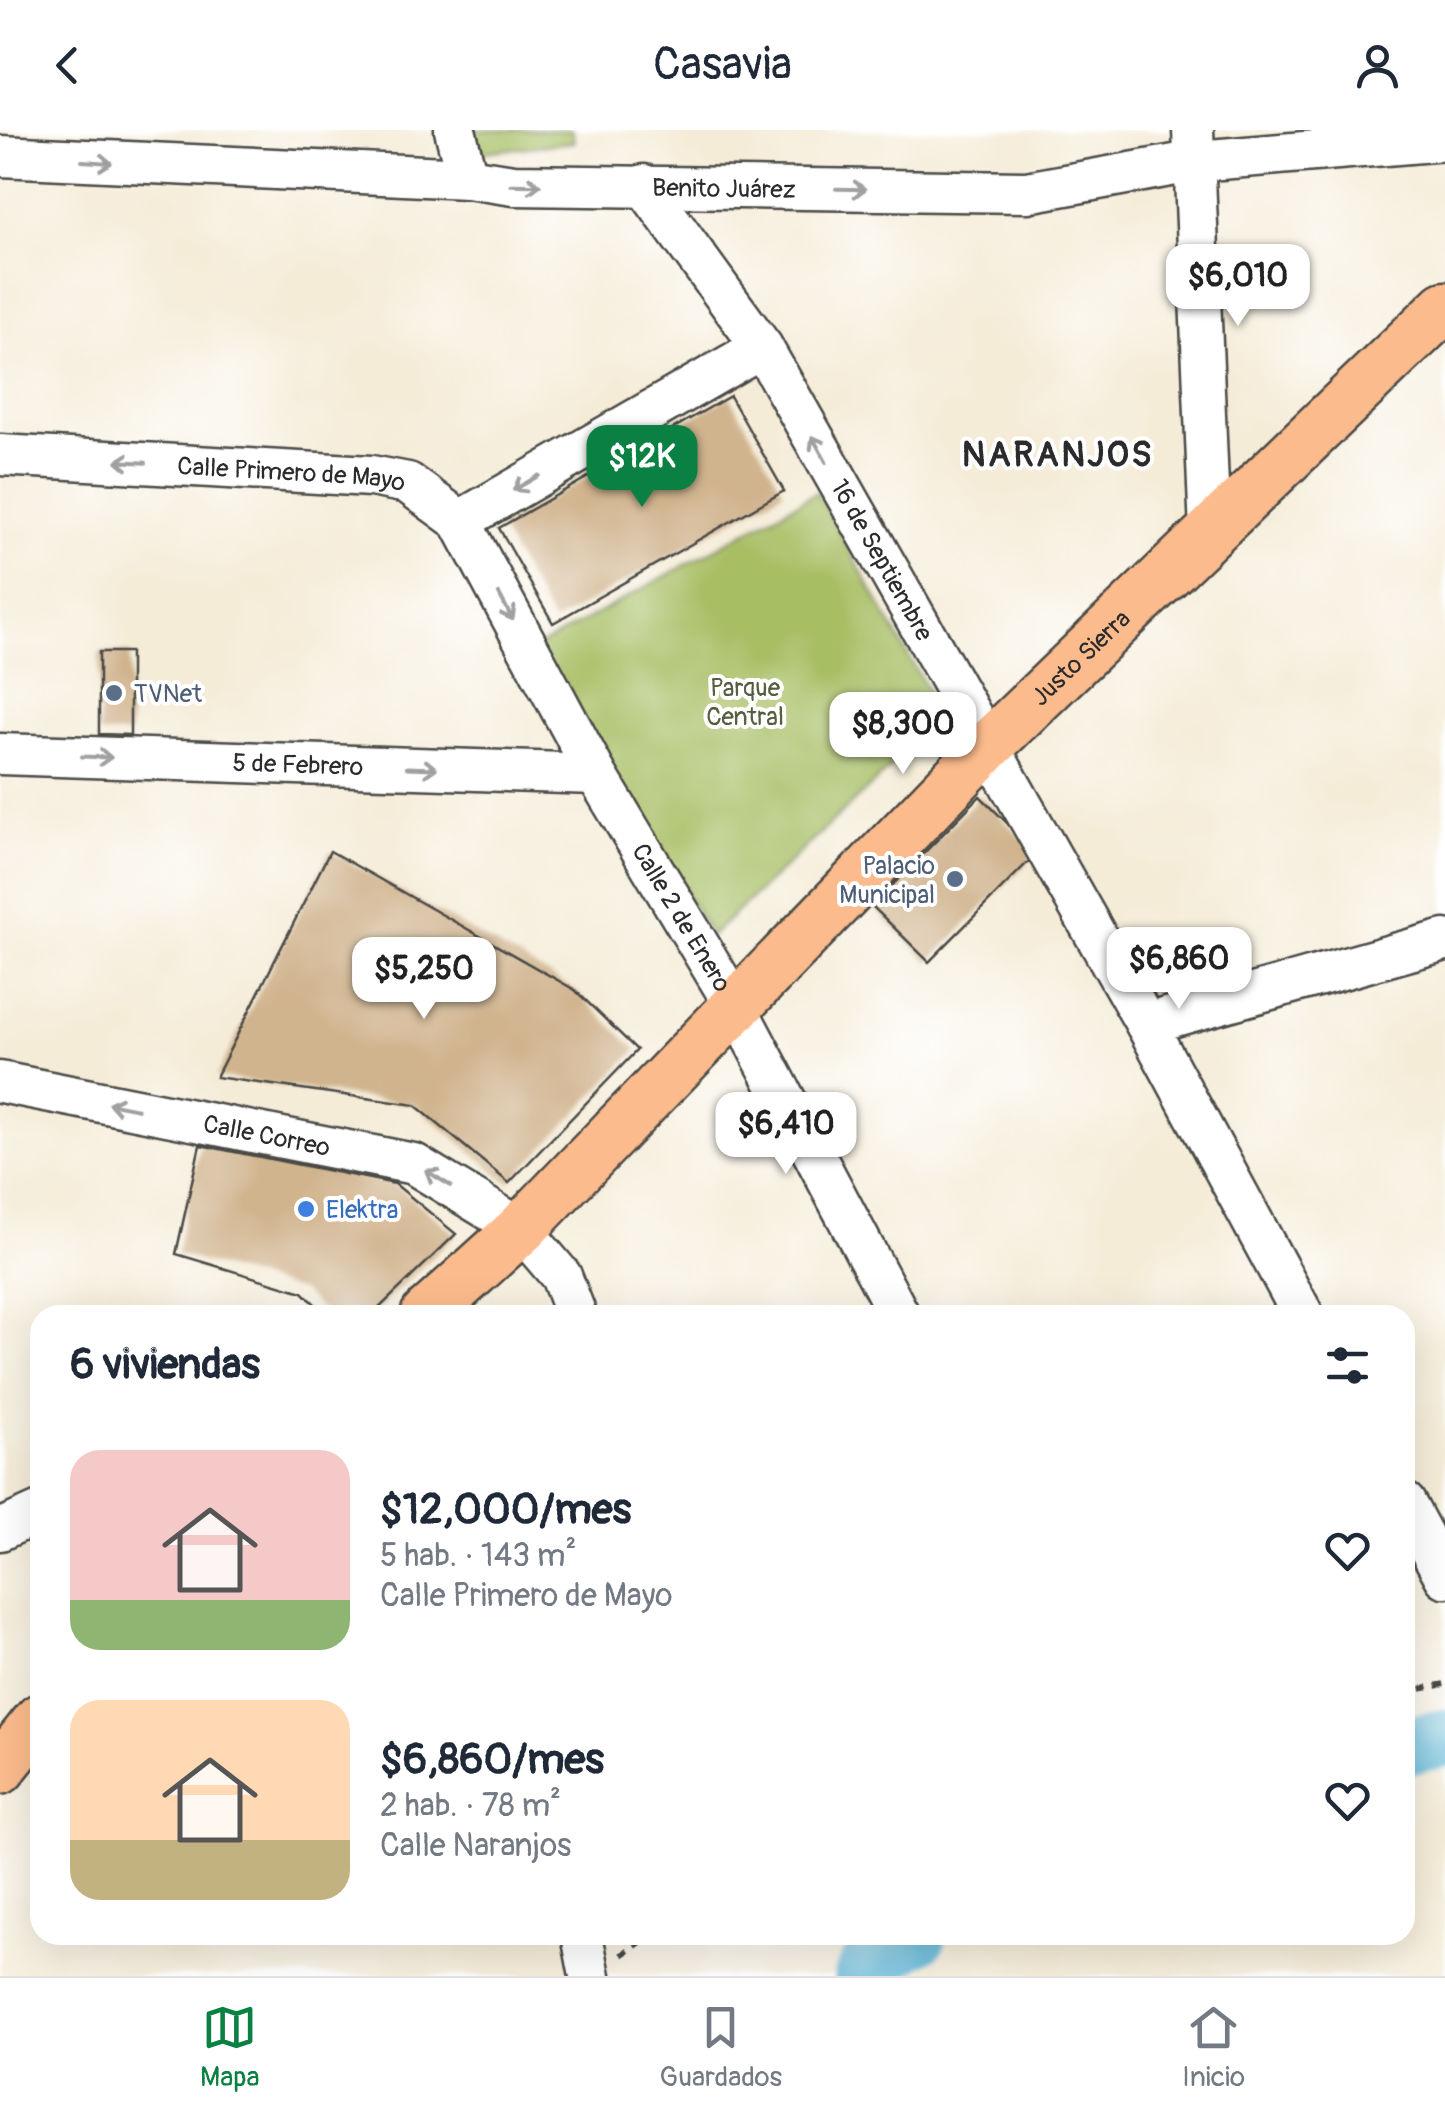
<!DOCTYPE html>
<html lang="es">
<meta charset="utf-8">
<style>
:root{--surface:#fff;--page:#f6f6f7;--text:#1f2937;--muted:#747a83;--line:#e0e1e3;--accent:#0b8043}
body{margin:0;font-family:Pangolin,sans-serif;background:var(--page);color:var(--text);height:100vh;display:flex;flex-direction:column;font-size:38px;white-space:nowrap}
*{box-sizing:border-box;margin:0}
p{font-size:32px;color:var(--muted)}
.icon{flex:none;width:55px;height:55px;fill:none;stroke:currentColor;stroke-width:2;stroke-linecap:round;stroke-linejoin:round}
.map{position:relative;flex:1;overflow:hidden}
.side{position:absolute;left:30px;top:1175px;width:1385px;height:640px;display:flex;flex-direction:column;background:var(--surface);border-radius:30px;box-shadow:0 10px 40px #0002}
.side>*{flex:none}
.price{position:absolute;translate:-50% -85px;padding:0 22px;border-radius:20px;background:#fff;color:#222;font-size:32px;line-height:65px;filter:drop-shadow(0 2px 5px #0008)}
.price::after{content:'';position:absolute;left:50%;top:60px;width:30px;height:22px;margin-left:-15px;background:inherit;clip-path:polygon(0 0,100% 0,50% 100%)}
.price.current{background:var(--accent);color:#fff}
ul{padding:0;list-style:none}
li{display:flex;align-items:center;gap:30px;height:250px;padding:0 40px}
li span{display:grid;place-items:center;flex:none;width:280px;height:200px;border-radius:30px;color:#555}
li>.icon{margin-inline-start:auto}
span .icon{width:120px;height:120px;fill:#fffc;stroke-width:1}
li b{font-size:42px}
h2{display:flex;justify-content:space-between;align-items:center;height:120px;padding:0 40px;font-size:42px}
header{display:flex;justify-content:space-between;align-items:center;height:130px;padding:0 40px;background:var(--surface);font-size:45px;font-weight:600}
.tabs{display:flex;justify-content:space-around;align-items:center;height:140px;border-top:2px solid var(--line);background:var(--surface);font-size:28px;color:var(--muted)}
.tabs a{display:grid;justify-items:center;gap:5px}
.tabs .current{color:var(--accent)}
.map>svg:first-child{display:block}
</style>
<header><svg class="icon" aria-label="back" viewBox="0 0 24 24"><path d="M15 5l-7 7 7 7"/></svg>Casavia<svg class="icon" aria-label="person" viewBox="0 0 24 24"><circle cx="12" cy="8" r="4"/><path d="M4 21q1-7 8-7t8 7"/></svg></header>
<div class="map">
<svg width="1445" height="1846" viewBox="0 0 1445 1846">
<rect width="100%" height="100%" fill="#fff"/>
<filter id="ink" filterUnits="userSpaceOnUse"><feTurbulence type="fractalNoise" baseFrequency=".01" numOctaves="2"/><feDisplacementMap in="SourceGraphic" scale="20" xChannelSelector="R" yChannelSelector="G"/><feConvolveMatrix kernelMatrix="1 2 1 2 8 2 1 2 1" color-interpolation-filters="sRGB"/></filter>
<filter id="wash" filterUnits="userSpaceOnUse"><feTurbulence type="fractalNoise" baseFrequency=".0048" numOctaves="4" result="noise"/><feDisplacementMap in="SourceGraphic" scale="40" xChannelSelector="R" yChannelSelector="G"/><feGaussianBlur stdDeviation="2.25" result="paint"/><feColorMatrix in="noise" values="0 0 0 0 0 0 0 0 0 0 0 0 0 0 0 0 0 1.4 0 .05"/><feComposite in="paint" operator="in"/></filter>
<g filter="url(#wash)">
<rect width="100%" height="100%" fill="#f5ecd8"/>
<g fill="#a7be63" stroke="#697447" stroke-width="2.5">
<polygon points="453,0 572,0 574,12 455,25"/>
<polygon points="817,362 943,588 711,806 536,518"/>
</g>
<g fill="none" stroke-linecap="round" stroke-linejoin="round">
<g stroke="#57b4d5" stroke-width="58">
<polyline points="1405,1616 1445,1608"/>
<polyline points="863,1846 869,1834 918,1805"/>
</g>
</g>
<g id="blocks">
<g fill="#d0b48e">
<polygon points="730,266 784,361 553,493 499,398"/>
<polygon points="99,522 130,522 130,605 99,604"/>
<polygon points="980,666 1037,723 929,832 872,776"/>
<polygon points="330,721 575,860 637,920 509,1053 415,975 216,947"/>
<polygon points="200,1015 395,1054 456,1104 372,1185 326,1185 303,1162 176,1124"/>
</g>
</g>
</g>
<g filter="url(#ink)">
<use href="#blocks" fill-opacity="0" stroke="#494845" stroke-width="2.5"/>
<g fill="none" stroke-linecap="round" stroke-linejoin="round">
<g stroke="#494845" stroke-width="45">
<g id="minor">
<polyline points="455,0 467,48"/>
<polyline points="1193,0 1210,403"/>
<path id="s1" d="M0 26 467 48 514 55 1027 62 1197 31 1445 10"/>
<path id="s2" d="M644 55 762 217 1146 894 1303 1185"/>
<path id="s3" d="M0 325 371 346 408 353 460 391 596 644 736 877 899 1185"/>
<polyline points="460,391 762,217"/>
<path id="s4" d="M0 624 596 644"/>
<polyline points="1146,894 1445,810"/>
<path id="s5" d="M0 952 414 1034 521 1099 561 1146 576 1185"/>
<polyline points="1405,1373 1445,1447"/>
<polyline points="0,1400 40,1382"/>
<polyline points="582,1805 590,1846"/>
</g>
</g>
<g stroke="#494845" stroke-width="55">
<g id="major">
<path id="s6" d="M426 1185 521 1099 987 617 1445 177"/>
<polyline points="0,1639 40,1589"/>
</g>
</g>
<g stroke="#494845" stroke-width="6" stroke-dasharray="8 8" stroke-linecap="butt">
<polyline points="1405,1562 1445,1554"/>
<polyline points="622,1825 651,1805"/>
</g>
<use href="#minor" stroke="#fff" stroke-width="40"/>
<use href="#major" stroke="#fbbb8c" stroke-width="50"/>
</g>
<defs><path id="oneway-shaft" d="M-6 0H5M1.5-3L5.5 0L1.5 3" fill="none" stroke-width="1.6" stroke-linecap="round" stroke-linejoin="round" transform="scale(2.5)"/></defs>
<g stroke="#a0a0a0">
<use href="#oneway-shaft" transform="translate(97 32) rotate(4)"/>
<use href="#oneway-shaft" transform="translate(526 55) rotate(1)"/>
<use href="#oneway-shaft" transform="translate(851 59) rotate(1)"/>
<use href="#oneway-shaft" transform="translate(819 319) rotate(-119)"/>
<use href="#oneway-shaft" transform="translate(131 332) rotate(-177)"/>
<use href="#oneway-shaft" transform="translate(526 353) rotate(150)"/>
<use href="#oneway-shaft" transform="translate(506 477) rotate(62)"/>
<use href="#oneway-shaft" transform="translate(97 627) rotate(2)"/>
<use href="#oneway-shaft" transform="translate(422 638) rotate(2)"/>
<use href="#oneway-shaft" transform="translate(123 976) rotate(-169)"/>
<use href="#oneway-shaft" transform="translate(438 1048) rotate(-148)"/>
</g>
</g>
<g fill="#5c6f8a" stroke="#fff" stroke-width="4">
<circle cx="114" cy="563" r="10"/>
<circle cx="955" cy="749" r="10"/>
</g>
<circle fill="#3f7fe0" stroke="#fff" stroke-width="4" cx="306" cy="1079" r="10"/>
<g text-anchor="middle" stroke-width="8" stroke-linejoin="round" paint-order="stroke">
<g font-size="25" fill="#2b2b2b" stroke="#fff">
<text dy="9" stroke="none"><textPath href="#s1" startOffset="725">Benito Juárez</textPath></text>
<text dy="9" stroke="none"><textPath href="#s3" startOffset="292">Calle Primero de Mayo</textPath></text>
<text dy="9" stroke="none"><textPath href="#s2" startOffset="445">16 de Septiembre</textPath></text>
<text dy="9" stroke="none"><textPath href="#s6" startOffset="928">Justo Sierra</textPath></text>
<text dy="9" stroke="none"><textPath href="#s4" startOffset="298">5 de Febrero</textPath></text>
<text dy="9" stroke="none"><textPath href="#s3" startOffset="928">Calle 2 de Enero</textPath></text>
<text dy="9" stroke="none"><textPath href="#s5" startOffset="272">Calle Correo</textPath></text>
</g>
<g font-size="25" fill="#565e3f" stroke="#fff">
<text x="745" y="566">Parque<tspan x="745" dy="29">Central</tspan></text>
</g>
<g font-size="25" fill="#4e5e75" stroke="#fff" text-anchor="start">
<text x="134" y="572">TVNet</text>
<text x="935" y="744" text-anchor="end">Palacio<tspan x="935" dy="29">Municipal</tspan></text>
</g>
<g font-size="25" fill="#366cbe" stroke="#fff" text-anchor="start">
<text x="326" y="1088">Elektra</text>
</g>
<g font-size="35" font-weight="bold" letter-spacing="2.5" fill="#2b2b2b" stroke="#fff">
<text x="1058" y="336">NARANJOS</text>
</g>
</g>
</svg>
<b class="price" style="left:1238px;top:199px">$6,010</b>
<b class="price current" style="left:642px;top:380px">$12K</b>
<b class="price" style="left:903px;top:647px">$8,300</b>
<b class="price" style="left:1179px;top:882px">$6,860</b>
<b class="price" style="left:424px;top:892px">$5,250</b>
<b class="price" style="left:786px;top:1047px">$6,410</b>
<section class="side">
<h2>6 viviendas<svg class="icon" aria-label="filters" viewBox="0 0 24 24"><path d="M4 7h16M4 17h16"/><circle cx="9" cy="7" r="2"/><circle cx="15" cy="17" r="2"/></svg></h2>
<ul>
<li><span style="background:linear-gradient(#f6c9c9 75%,#8fb573 0)"><svg class="icon" aria-label="home" viewBox="0 0 24 24"><path d="M3 11l9-7 9 7M6 9v11h12V9"/></svg></span><div><b>$12,000/mes</b><p>5 hab. · 143 m²</p><p>Calle Primero de Mayo</p></div><svg class="icon" aria-label="heart" viewBox="0 0 24 24"><path d="M12 20l-8-8c-3-5 5-10 8-4 3-6 11-1 8 4z"/></svg></li>
<li><span style="background:linear-gradient(#ffd9b3 70%,#c2b280 0)"><svg class="icon" aria-label="home" viewBox="0 0 24 24"><path d="M3 11l9-7 9 7M6 9v11h12V9"/></svg></span><div><b>$6,860/mes</b><p>2 hab. · 78 m²</p><p>Calle Naranjos</p></div><svg class="icon" aria-label="heart" viewBox="0 0 24 24"><path d="M12 20l-8-8c-3-5 5-10 8-4 3-6 11-1 8 4z"/></svg></li>
</ul>
</section>
</div>
<nav class="tabs">
<a class="current"><svg class="icon" aria-label="map" viewBox="0 0 24 24"><path d="M3 6l6-2 6 2 6-2v14l-6 2-6-2-6 2zM9 4v14M15 6v14"/></svg>Mapa</a>
<a><svg class="icon" aria-label="saved" viewBox="0 0 24 24"><path d="M7 4h10v16l-5-4-5 4z"/></svg>Guardados</a>
<a><svg class="icon" aria-label="home" viewBox="0 0 24 24"><path d="M3 11l9-7 9 7M6 9v11h12V9"/></svg>Inicio</a>
</nav>
